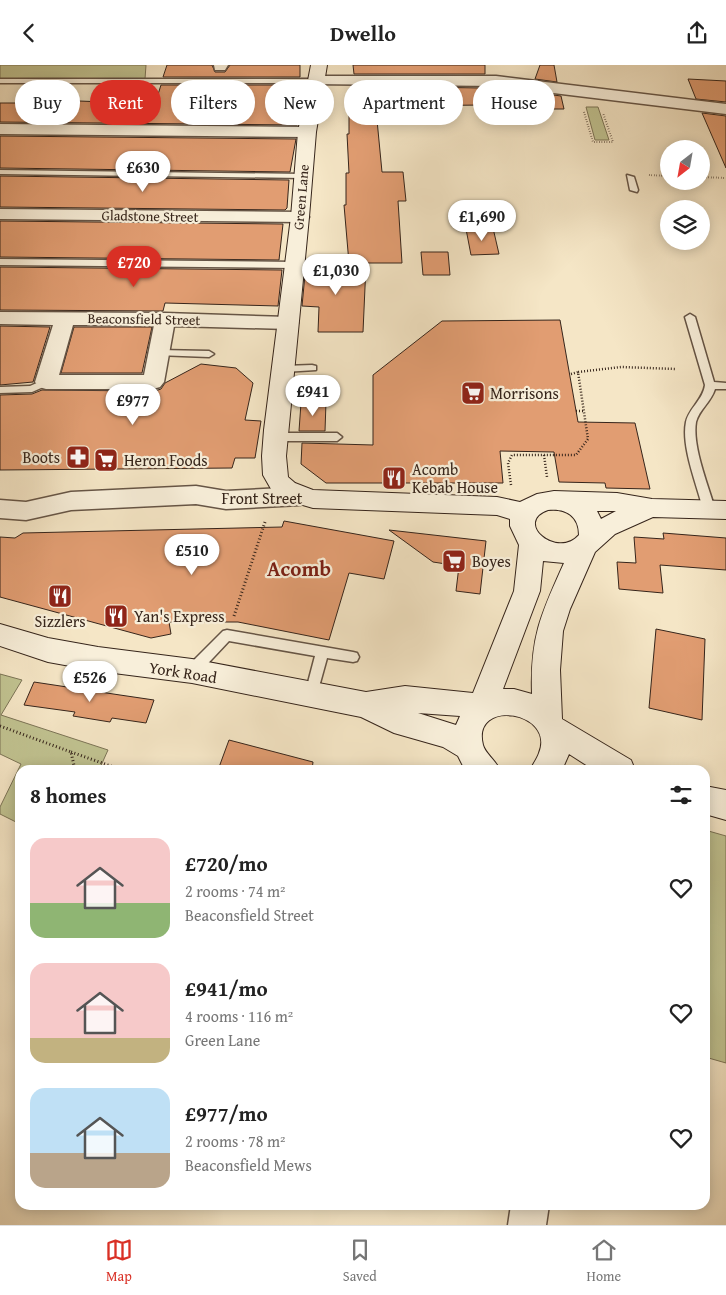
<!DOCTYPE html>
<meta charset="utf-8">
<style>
:root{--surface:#fff;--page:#f6f6f6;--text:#222;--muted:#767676;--line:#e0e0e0;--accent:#d93025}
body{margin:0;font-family:"Gentium Book Plus",serif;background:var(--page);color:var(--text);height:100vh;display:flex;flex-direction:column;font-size:19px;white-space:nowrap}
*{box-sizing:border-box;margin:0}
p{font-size:16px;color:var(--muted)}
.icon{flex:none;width:28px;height:28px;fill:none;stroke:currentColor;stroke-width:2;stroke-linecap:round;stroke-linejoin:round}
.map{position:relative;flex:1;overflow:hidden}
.side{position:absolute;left:15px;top:700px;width:695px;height:445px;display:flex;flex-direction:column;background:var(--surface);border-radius:15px;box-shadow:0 2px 12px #0003}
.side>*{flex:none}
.banner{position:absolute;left:15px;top:15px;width:696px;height:45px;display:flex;gap:10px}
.needle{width:32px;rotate:211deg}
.fabs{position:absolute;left:660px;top:75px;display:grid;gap:10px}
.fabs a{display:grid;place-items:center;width:50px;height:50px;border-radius:50%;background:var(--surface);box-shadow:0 2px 12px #0003;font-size:25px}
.price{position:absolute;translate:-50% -42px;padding:0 11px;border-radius:18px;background:#fff;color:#222;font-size:16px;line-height:32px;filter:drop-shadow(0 1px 2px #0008)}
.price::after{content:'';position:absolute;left:50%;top:30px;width:15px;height:11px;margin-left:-8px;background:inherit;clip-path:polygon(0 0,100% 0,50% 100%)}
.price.active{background:var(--accent);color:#fff}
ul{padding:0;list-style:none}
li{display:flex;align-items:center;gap:15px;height:125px;padding:0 15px}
li span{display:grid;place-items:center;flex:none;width:140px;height:100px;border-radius:15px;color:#555}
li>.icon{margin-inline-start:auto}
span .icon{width:60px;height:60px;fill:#fffc;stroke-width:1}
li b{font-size:21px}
h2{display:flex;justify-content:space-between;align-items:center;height:60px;padding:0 15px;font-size:21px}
.tag{padding:0 18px;border-radius:22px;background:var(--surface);box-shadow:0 2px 12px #0003;font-size:18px;line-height:45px}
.tag.active{background:var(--accent);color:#fff}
header{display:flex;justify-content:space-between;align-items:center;height:65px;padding:0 15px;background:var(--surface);font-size:22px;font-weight:700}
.dock{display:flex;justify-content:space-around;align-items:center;height:70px;border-top:1px solid var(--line);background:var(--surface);font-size:14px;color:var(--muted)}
.dock a{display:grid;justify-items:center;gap:2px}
.dock .active{color:var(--accent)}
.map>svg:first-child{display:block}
</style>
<header><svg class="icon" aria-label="back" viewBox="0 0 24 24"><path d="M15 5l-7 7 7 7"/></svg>Dwello<svg class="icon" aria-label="share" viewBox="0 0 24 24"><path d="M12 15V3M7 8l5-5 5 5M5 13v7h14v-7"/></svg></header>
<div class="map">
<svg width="726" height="1160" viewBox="0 0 726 1160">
<rect width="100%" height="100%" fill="#f5e6c6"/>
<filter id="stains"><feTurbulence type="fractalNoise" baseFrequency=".004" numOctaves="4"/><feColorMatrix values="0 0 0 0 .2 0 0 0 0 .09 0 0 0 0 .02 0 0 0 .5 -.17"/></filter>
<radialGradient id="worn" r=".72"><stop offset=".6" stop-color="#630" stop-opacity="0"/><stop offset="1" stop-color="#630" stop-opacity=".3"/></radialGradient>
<g fill="#c1c391" stroke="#7c7456">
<polygon points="0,0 146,0 145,14 0,14"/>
<polygon points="586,42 598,42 609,75 595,75"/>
<polygon points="0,609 22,615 1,650 108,685 99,705 20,705 20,759 0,749 0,742 21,699 0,689"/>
<polygon points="705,765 726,771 726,998 705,992"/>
</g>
<g fill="#e19d72" stroke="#36251b">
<polygon points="167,0 212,0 215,7 225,7 230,0 300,0 300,12 163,12"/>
<polygon points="353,0 485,0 485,9 354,9"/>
<polygon points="540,0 554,0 557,17 535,14"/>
<polygon points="688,14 726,16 726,37 696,34"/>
<polygon points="161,20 301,20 297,60 0,57 0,38 78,38 79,36 155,39"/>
<polygon points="354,21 482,23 483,29 485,30 485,40 380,41 381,55 377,55 382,107 403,107 406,136 398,136 402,198 349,198 344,140 346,140 346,108 349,108 347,69 349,69 349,29 354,29"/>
<polygon points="531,27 561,31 564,44 525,44"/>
<polygon points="702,48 726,51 726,103"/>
<polygon points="0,71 296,74 290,107 0,103"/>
<polygon points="0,111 289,115 287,143 285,145 0,142"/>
<polygon points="0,156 283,159 279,195 0,192"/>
<polygon points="493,163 499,189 471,190 466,164"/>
<polygon points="421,187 448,187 450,210 423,210"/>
<polygon points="306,199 366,200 363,267 318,267 319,242 302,241"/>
<polygon points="0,202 282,205 278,241 165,238 163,246 0,245"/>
<polygon points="560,255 578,357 635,358 650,424 606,423 605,418 559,417 554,387 500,386 503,418 326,418 301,399 302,378 373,380 373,310 442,256"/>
<polygon points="0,261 50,262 33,317 0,320"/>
<polygon points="74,262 152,262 142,308 61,308"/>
<polygon points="201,299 236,303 253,318 245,355 261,356 255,393 235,393 232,403 0,405 0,330 32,329 42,325 144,326 143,330 161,324 165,318"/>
<polygon points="326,337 325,366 299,366 301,338"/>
<polygon points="284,456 394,476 384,514 349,508 329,575 238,557 169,557 171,569 151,573 0,532 0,472 15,473 23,468 282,462"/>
<polygon points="389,465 486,476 480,529 456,526 459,501 433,497"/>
<polygon points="663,468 726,473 726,505 660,500 663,528 619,524 617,497 636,498 634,472 664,474"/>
<polygon points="656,564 705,574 702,655 649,643"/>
<polygon points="34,617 120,630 154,635 146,658 112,653 110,657 73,651 75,647 24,640"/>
<polygon points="229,675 313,697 312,705 218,705"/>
</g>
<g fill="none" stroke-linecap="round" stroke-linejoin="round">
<g stroke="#665546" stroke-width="3">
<g id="lane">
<polygon points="0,14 316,14 320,16 316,18 0,18"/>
<polygon points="483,14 490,16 491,30 484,28"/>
<polygon points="0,105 303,109 307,111 303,113 0,109"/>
<polygon points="627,110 634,112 638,125 637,127 630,125"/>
<polygon points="0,194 295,197 299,200 295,203 0,200"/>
<path d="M690 249 695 252 714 317 726 318V324H715C711 337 699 345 696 357 692 381 708 420 715 444L709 448 703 444C697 420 681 381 686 357 689 343 703 335 705 320L685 252Z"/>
<polygon points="159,285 209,286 214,289 209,292 156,290 154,288"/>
<polygon points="312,300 316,301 316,305 284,307 279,304 284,301"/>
<polygon points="46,314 50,315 50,319 32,327 0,328 0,322 30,321"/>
<polygon points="276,368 337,368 342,372 337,376 276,376 271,372"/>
<polygon points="227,565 353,587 357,588 359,592 357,596 353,597 327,593 317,629 316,633 311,635 306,633 305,629 315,591 229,576 197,610 192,612 187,610 186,606 187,602 223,566"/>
</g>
</g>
<g stroke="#665546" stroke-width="3">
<g id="street">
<polygon points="214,0 228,0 225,5 215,5"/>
<polygon points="316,11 496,11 726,39 726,49 496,21 311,19 308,16 311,13"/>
<polygon points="0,59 307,62 313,64 315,67 313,70 307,72 0,69"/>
<polygon points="0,144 300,147 306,148 309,152 306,156 300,157 0,154"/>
<path d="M0 247 165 248 288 252 295 253 298 258 295 263 288 264 174 261 164 317 160 322 153 324H46L39 322 35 317 53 260 0 259ZM73 260H154L144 310H59Z"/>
<polygon points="196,421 226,426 300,422 308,425 312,431 308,437 300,440 226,444 196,439 71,445 26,455 0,453 0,435 26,437 71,427"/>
<polygon points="511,1140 549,1140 546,1160 508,1160"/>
</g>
</g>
<g stroke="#36251b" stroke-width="2">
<g id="secondary">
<path d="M311 0H327L316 67 309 152 286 391 288 412 295 418 313 425 497 432 520 437 537 429 554 426 617 428 652 434 726 436V454L653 452 615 469 595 487 570 544 563 566 560 605 562 654 631 695 635 705H594L569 689 562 705H530C533 699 537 694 539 688 556 646 471 633 483 680 485 688 496 696 500 705H465L458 691 443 682 394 668 361 652 192 618 98 606 48 597 0 581V559L48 573 98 582 192 594 366 627 405 621 473 628 514 526 519 480 510 461V454L497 450 313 443 289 436 271 424 263 410 262 391 264 365 291 152 298 67ZM548 445C566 443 579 451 579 470 557 495 513 457 548 445ZM597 446H616L601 454ZM543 496 564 498C541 549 530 572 532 629L514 624H503L540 526ZM418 648 460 651 456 660Z"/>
<polygon points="705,721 726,725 726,755 705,749"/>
</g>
</g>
<g stroke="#36251b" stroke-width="2" stroke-dasharray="0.5 2" stroke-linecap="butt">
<polyline points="584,47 593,77 613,77 603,48"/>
<polyline points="649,110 669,111"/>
<polyline points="701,112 726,113"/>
</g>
<g stroke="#36251b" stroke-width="2.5" stroke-dasharray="1 2" stroke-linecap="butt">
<polyline points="571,309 578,307"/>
<polyline points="576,346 584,346"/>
<polyline points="544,390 547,412"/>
<polyline points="511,420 508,398 512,390 576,390 588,374 578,307 621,302 676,304"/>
</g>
<g stroke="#36251b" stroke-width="3" stroke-dasharray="1 2.5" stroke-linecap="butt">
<polyline points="234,551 265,457"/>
<polyline points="0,661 71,687 75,705"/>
<polyline points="71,687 122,705"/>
</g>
<use href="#lane" fill="#f8efda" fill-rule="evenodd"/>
<use href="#street" fill="#f8efda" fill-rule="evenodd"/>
<use href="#secondary" fill="#f8efda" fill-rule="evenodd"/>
</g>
<defs>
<g id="supermarket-square" transform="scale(1.25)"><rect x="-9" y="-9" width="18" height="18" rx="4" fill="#8f2418" stroke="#f8efda"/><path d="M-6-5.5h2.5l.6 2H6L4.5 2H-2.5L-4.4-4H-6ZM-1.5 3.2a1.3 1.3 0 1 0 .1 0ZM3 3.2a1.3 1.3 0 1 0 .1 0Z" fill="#fff"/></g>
<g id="pharmacy-square" transform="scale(1.25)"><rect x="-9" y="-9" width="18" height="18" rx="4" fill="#8f2418" stroke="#f8efda"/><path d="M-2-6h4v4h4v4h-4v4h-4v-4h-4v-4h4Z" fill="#fff"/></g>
<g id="restaurant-square" transform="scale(1.25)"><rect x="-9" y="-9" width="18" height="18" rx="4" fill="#8f2418" stroke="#f8efda"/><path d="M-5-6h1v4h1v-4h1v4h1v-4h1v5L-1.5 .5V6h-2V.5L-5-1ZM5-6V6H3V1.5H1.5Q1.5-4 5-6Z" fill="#fff"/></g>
</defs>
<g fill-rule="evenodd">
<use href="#supermarket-square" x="473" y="328"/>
<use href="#pharmacy-square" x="78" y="392"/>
<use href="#supermarket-square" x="106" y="395"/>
<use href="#restaurant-square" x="394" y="413"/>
<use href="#supermarket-square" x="454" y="496"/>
<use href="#restaurant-square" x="60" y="531"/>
<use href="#restaurant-square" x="116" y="551"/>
</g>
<g text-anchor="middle" stroke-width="4.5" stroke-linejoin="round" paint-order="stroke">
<g font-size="14" fill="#36251b" stroke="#f8efda">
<text transform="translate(301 132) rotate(-85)" y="5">Green Lane</text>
<text transform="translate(150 151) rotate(1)" y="5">Gladstone Street</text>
<text transform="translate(144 254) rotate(1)" y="5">Beaconsfield Street</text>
</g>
<g font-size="16" fill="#36251b" stroke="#f8efda" text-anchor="start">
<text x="490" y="334">Morrisons</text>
<text x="60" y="398" text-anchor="end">Boots</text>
<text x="124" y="401">Heron Foods</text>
<text x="412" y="410">Acomb<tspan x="412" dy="18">Kebab House</tspan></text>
<text x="472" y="502">Boyes</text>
<text x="134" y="557">Yan's Express</text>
<text x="60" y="562" text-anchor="middle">Sizzlers</text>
</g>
<g font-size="16" fill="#36251b" stroke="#f8efda">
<text x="262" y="439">Front Street</text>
<text transform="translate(183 607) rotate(9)" y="6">York Road</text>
</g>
<g font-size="21" font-weight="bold" fill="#7a1f14" stroke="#f8efda">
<text x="299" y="511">Acomb</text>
</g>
</g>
<rect width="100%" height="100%" filter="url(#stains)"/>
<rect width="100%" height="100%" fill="url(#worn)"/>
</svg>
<div class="fabs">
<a><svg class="needle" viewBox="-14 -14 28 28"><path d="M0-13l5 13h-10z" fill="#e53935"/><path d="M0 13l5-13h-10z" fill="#767676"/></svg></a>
<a><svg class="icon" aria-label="layers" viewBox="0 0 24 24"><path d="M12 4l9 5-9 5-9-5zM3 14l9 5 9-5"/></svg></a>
</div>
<b class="price" style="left:143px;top:128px">£630</b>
<b class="price" style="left:482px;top:177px">£1,690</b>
<b class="price active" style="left:134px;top:223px">£720</b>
<b class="price" style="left:336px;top:231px">£1,030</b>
<b class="price" style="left:313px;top:352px">£941</b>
<b class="price" style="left:133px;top:361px">£977</b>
<b class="price" style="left:192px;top:511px">£510</b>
<b class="price" style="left:90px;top:638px">£526</b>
<div class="banner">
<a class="tag">Buy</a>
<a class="tag active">Rent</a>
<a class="tag">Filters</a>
<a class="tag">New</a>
<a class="tag">Apartment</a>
<a class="tag">House</a>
</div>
<section class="side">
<h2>8 homes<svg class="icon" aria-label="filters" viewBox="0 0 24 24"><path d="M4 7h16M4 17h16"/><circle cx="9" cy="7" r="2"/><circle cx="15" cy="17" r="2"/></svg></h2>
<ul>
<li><span style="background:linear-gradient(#f6c9c9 65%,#8fb573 0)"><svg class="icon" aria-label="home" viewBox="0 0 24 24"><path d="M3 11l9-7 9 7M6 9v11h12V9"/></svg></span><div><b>£720/mo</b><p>2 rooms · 74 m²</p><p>Beaconsfield Street</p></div><svg class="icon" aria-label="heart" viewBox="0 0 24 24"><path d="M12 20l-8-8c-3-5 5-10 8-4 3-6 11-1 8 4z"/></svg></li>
<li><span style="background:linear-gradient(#f6c9c9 75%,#c2b280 0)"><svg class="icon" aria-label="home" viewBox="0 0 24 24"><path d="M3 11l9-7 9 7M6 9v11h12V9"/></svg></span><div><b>£941/mo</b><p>4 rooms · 116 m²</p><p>Green Lane</p></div><svg class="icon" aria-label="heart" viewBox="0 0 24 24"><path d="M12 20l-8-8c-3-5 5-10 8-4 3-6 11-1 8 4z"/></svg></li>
<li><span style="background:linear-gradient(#bfe0f5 65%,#b9a48a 0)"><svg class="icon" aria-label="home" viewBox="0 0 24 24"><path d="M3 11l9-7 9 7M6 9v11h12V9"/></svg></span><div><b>£977/mo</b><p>2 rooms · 78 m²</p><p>Beaconsfield Mews</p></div><svg class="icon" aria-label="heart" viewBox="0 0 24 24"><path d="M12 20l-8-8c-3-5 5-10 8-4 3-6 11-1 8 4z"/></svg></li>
</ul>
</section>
</div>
<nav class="dock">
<a class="active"><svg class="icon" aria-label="map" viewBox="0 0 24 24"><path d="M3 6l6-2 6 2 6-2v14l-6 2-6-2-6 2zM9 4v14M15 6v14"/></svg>Map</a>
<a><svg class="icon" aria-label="saved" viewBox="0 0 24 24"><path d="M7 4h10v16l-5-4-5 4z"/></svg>Saved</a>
<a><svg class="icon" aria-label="home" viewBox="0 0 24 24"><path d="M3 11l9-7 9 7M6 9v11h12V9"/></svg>Home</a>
</nav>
